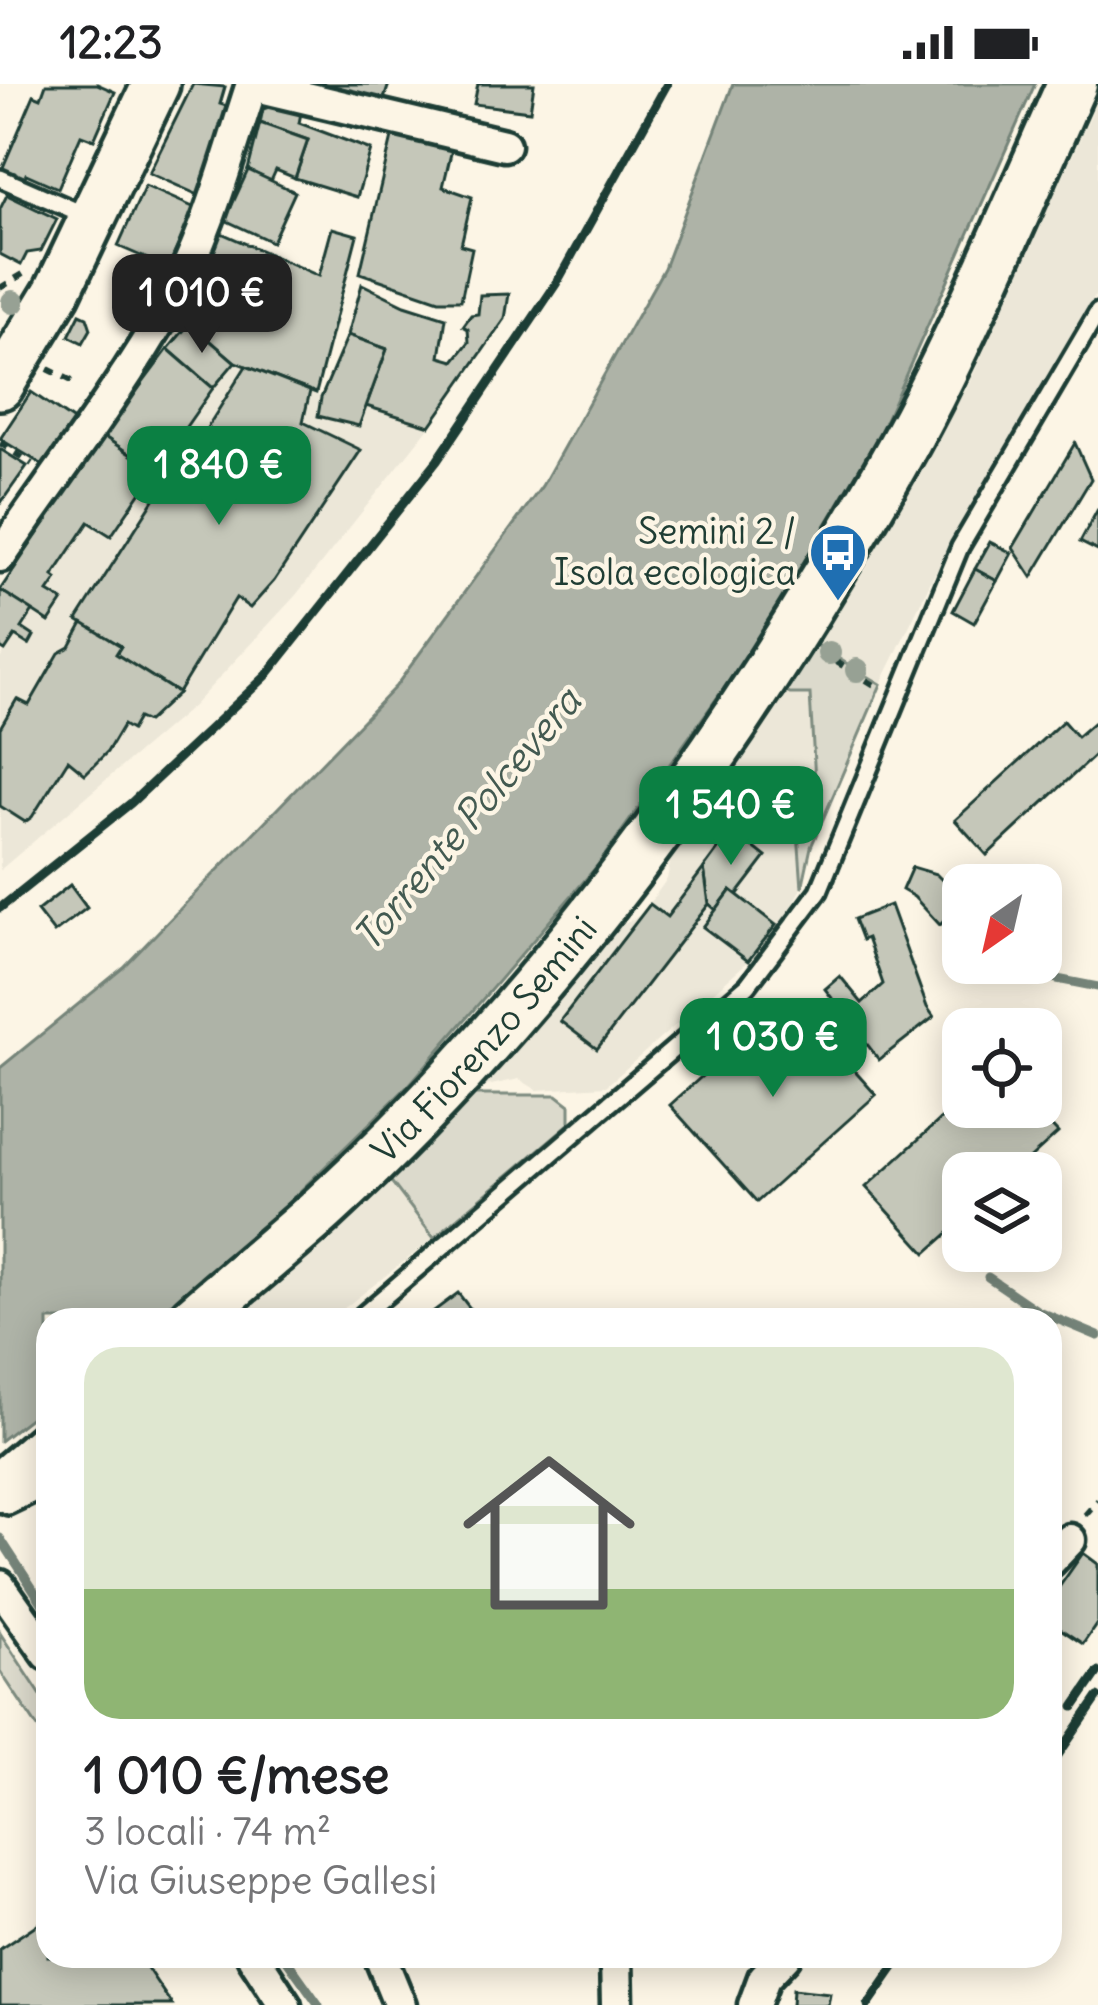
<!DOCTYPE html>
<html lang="it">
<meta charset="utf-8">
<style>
:root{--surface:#fff;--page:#f6f6f6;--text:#202124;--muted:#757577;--accent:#0b8043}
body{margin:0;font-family:Delius,sans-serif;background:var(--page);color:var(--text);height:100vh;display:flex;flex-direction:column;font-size:45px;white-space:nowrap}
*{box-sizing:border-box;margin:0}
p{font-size:39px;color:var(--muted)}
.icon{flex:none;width:66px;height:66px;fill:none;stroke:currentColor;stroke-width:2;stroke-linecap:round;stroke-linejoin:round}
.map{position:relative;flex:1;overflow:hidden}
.details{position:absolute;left:36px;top:1224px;width:1026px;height:660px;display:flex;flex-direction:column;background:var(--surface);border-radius:36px;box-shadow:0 6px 30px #0003}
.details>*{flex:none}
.needle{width:78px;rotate:214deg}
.controls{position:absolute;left:942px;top:780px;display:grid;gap:24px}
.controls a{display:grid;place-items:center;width:120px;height:120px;border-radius:24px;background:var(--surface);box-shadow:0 6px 30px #0003;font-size:60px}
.price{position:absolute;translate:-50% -102px;padding:0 27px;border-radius:24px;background:var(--accent);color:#fff;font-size:39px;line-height:78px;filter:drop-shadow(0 3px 6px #0008)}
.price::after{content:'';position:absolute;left:50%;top:72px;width:36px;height:27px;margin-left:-18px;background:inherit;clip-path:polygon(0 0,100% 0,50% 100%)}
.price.active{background:#222;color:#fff}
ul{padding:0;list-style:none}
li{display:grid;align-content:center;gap:24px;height:636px;padding:0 48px}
li span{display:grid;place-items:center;height:372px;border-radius:36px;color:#555}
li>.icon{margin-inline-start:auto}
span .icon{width:216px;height:216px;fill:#fffc;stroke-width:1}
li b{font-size:51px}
.status{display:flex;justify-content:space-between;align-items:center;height:84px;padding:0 60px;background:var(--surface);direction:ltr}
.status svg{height:33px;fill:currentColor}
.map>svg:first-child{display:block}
</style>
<div class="status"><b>12:23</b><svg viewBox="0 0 49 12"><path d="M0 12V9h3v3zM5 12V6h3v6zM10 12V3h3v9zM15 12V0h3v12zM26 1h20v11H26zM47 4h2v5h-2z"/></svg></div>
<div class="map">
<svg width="1098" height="1921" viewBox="0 0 1098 1921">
<rect width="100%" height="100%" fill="#fcf5e5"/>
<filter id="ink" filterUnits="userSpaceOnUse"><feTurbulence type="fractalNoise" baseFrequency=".00833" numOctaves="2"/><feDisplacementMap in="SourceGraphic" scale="24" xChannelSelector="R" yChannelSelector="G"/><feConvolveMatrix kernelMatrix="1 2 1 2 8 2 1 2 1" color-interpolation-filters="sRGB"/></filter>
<g filter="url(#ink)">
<g fill="#ece7d8">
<polygon points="1098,15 1098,207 933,493 881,600 816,561 969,300"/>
<polygon points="235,278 316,309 321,314 319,332 359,342 366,322 430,342 296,511 193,622 0,786 0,575 15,552 29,560 34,552 22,544 33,528 49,538 62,518 48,508 57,495 53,492 89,438 111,452 187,336"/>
<polygon points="783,606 790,610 810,609 817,733 798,735 802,804 776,853 606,1002 537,1006 519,995 463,1007 525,952 612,845 641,831 667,795 672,769 747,670"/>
<polygon points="386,1091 434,1154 329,1236 231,1236 237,1225"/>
</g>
<g fill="#dcdacc" stroke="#7e8c80" stroke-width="3">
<polygon points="816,561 881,600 811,763 802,804 797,734 817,732 810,610 790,610 783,606"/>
<polygon points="465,1011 557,1011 570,1021 570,1039 434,1154 386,1091"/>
<polygon points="0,1549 48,1622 48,1659 0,1587"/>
</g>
<polygon fill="#aeb3a7" stroke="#758479" stroke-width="3" points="733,0 1035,0 879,351 754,562 597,782 409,1001 258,1148 154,1236 48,1236 48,1320 0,1357 0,984 124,883 396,602 542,402 664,184"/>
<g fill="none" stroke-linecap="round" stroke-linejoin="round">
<g stroke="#758479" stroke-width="9">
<polyline points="991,882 1098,903"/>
<polyline points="988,1193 1038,1227 1098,1252"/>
<polyline points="0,1454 48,1528"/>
<polyline points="284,1872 319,1921"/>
</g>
</g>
<g fill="#c5c7b9" stroke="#1f3d34" stroke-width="3" fill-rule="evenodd">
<polygon points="46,0 97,0 115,8 94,56 81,51 58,104 26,90 23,98 1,88 34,11 41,14"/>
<polygon points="193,0 225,3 220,20 236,25 203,113 149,89"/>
<polygon points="288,0 389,0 382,21 321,0 317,10"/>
<polygon points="478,0 534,0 530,27 474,20"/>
<polygon points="278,20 301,29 299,39 371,66 357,113 295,94 308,56 260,39 263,25"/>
<polygon points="260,39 308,56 295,94 276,86 271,97 248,86"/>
<polygon points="393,49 452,65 443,103 472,113 461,161 472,164 461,216 439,216 360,189"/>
<polygon points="248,86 295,108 272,158 225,136"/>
<polygon points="145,102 195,124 159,204 142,196 150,176 118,162"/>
<polygon points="7,111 57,135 41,167 27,169 21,181 0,170 0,125"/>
<path d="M332 144 357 151 316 309 235 278 182 233 219 148 319 192ZM235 181 252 190 242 212 226 199Z"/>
<polygon points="136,197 161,209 148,236 122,225"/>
<polygon points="362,200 405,221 446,234 440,273 454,277 469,258 468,245 463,242 471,231 478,230 480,211 509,210 505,235 430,342 366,322 387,265 348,251"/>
<polygon points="80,230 87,233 91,245 83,259 69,252"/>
<polygon points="190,239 235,278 213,304 168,265"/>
<polygon points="348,251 387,265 359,342 318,332 321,314"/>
<polygon points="168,265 213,304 155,387 103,352"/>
<polygon points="246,282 310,307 303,338 361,366 274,497 250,524 236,514 178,609 116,570 121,562 77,536 185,367 190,371"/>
<polygon points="31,308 78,340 48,384 0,355"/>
<polygon points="103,352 155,387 111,452 89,438 53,492 57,495 48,508 63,517 49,538 0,506"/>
<polygon points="1075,359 1091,395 1032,493 1013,464"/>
<polygon points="0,365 27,382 0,420"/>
<polygon points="1098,425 1098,467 1080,458"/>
<polygon points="990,458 1012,469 997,497 975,485"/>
<polygon points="975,485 997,497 974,539 953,527"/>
<polygon points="0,506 33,527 22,544 34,552 29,561 15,552 5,567 0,564"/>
<polygon points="83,539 121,562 116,570 178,609 147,638 138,634 131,646 123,641 107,668 85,690 68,676 32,733 25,738 0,722 0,644 17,615 29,621 59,569 70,563"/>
<polygon points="1063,637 1077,653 1093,639 1098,644 1098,668 987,771 955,736"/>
<polygon points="732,746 766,773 737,811 731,806 716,826 709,820 704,784"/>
<polygon points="912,783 936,790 963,817 940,841 914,813 902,806"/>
<polygon points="704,784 709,820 597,965 560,937 650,820 667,833"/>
<polygon points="70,801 87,824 54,849 37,827"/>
<polygon points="731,806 776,841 748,877 703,843"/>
<polygon points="890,821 927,923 934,933 879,976 825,905 840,892 862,919 883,900 867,854 862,856 854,835"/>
<polygon points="789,914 876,1011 757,1118 670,1021"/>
<polygon points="963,1015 963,1023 1034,1023 1058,1049 1014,1089 963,1089 963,1136 926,1169 866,1103"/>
<polygon points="458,1209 479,1236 422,1236"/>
<polygon points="1083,1469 1098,1480 1098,1538 1083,1560 1050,1538 1050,1516"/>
<polygon points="48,1833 48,1872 139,1872 172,1921 0,1921 0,1865"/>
<polygon points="793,1905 830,1909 828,1921 792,1921"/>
</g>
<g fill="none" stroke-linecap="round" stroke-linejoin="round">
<g stroke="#1f3d34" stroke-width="24">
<g id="lane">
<polyline points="0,94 85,131"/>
<polyline points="357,1236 748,901 819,807 960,463 1098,228"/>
<polyline points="8,1422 48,1403"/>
</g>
</g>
<g stroke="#1f3d34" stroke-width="39">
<g id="street">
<polyline points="252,1 504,61"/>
<path d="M0 472C58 388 121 306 171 217 208 150 228 73 252 0"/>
<polyline points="1050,1477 1070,1456"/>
<polyline points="0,1502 48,1570"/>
<polyline points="253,1872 285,1921"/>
<polyline points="380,1872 400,1921"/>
<polyline points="616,1872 617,1921"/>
<polyline points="754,1921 764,1894 785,1872"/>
</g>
</g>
<g stroke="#1f3d34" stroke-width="54">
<polyline id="secondary" points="0,302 57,208 156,0"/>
</g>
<g stroke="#1f3d34" stroke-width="57">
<g id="primary">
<path id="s1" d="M193 1236C236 1198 281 1162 323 1124 522 942 692 717 830 487 869 422 908 357 941 289 988 194 1029 96 1072 0"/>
<polyline points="0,1403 48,1362"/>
</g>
</g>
<g stroke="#1f3d34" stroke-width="6" stroke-dasharray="9 9" stroke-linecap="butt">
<polyline points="0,204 23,190"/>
<polyline points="48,285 72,297"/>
<polyline points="0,359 32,380"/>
<polyline points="820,568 881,605"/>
<polyline points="1085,1431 1098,1416"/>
</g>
<use href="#lane" stroke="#fcf5e5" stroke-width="15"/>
<use href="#street" stroke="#fcf5e5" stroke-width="30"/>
<use href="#secondary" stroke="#fcf5e5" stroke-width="45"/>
<use href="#primary" stroke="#fcf5e5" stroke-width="48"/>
<g stroke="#1f3d34" stroke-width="9">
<polyline points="0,824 131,719 266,592 437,377 556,200 667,0"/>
<polyline points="1074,1623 1098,1588"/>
<polyline points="1050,1683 1098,1613"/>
<polyline points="868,1921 902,1872"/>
</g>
</g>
<g fill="#97a194">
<circle cx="13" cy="218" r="12"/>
<circle cx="829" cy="569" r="12"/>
<circle cx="857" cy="586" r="12"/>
</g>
</g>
<defs>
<g id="bus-pin" transform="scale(3)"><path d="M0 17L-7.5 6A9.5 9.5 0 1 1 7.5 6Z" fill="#1f6fb2" stroke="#fcf5e5"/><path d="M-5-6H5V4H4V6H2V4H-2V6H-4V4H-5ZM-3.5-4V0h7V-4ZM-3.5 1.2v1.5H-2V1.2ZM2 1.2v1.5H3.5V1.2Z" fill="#fff"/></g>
</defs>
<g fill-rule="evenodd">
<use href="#bus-pin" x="838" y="468"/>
</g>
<g text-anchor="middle" stroke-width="9" stroke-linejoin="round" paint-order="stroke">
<g font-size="36" fill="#1f3d34" stroke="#fcf5e5" text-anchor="end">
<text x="796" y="460">Semini 2 /<tspan x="796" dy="41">Isola ecologica</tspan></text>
</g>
<g font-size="36" fill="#1f3d34" stroke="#fcf5e5">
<text dy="13" stroke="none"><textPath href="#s1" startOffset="405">Via Fiorenzo Semini</textPath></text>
</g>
<g font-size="39" font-style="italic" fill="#435a51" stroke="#fcf5e5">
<text transform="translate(467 735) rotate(-50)" y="14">Torrente Polcevera</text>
</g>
</g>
</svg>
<div class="controls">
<a><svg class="needle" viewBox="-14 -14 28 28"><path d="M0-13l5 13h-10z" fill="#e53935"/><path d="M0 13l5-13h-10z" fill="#757577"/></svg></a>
<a><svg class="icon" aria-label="locate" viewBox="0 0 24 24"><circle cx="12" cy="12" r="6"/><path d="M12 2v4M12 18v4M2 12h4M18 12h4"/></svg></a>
<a><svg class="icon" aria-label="layers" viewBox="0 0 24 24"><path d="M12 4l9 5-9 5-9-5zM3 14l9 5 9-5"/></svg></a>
</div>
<b class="price active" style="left:202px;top:272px">1 010 €</b>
<b class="price" style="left:219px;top:444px">1 840 €</b>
<b class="price" style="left:731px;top:784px">1 540 €</b>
<b class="price" style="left:773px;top:1016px">1 030 €</b>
<section class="details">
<ul>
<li><span style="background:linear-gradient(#dfe7d0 65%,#8fb573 0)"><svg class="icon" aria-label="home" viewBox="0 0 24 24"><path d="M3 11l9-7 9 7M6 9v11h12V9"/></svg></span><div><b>1 010 €/mese</b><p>3 locali · 74 m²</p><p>Via Giuseppe Gallesi</p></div></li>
</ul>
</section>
</div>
